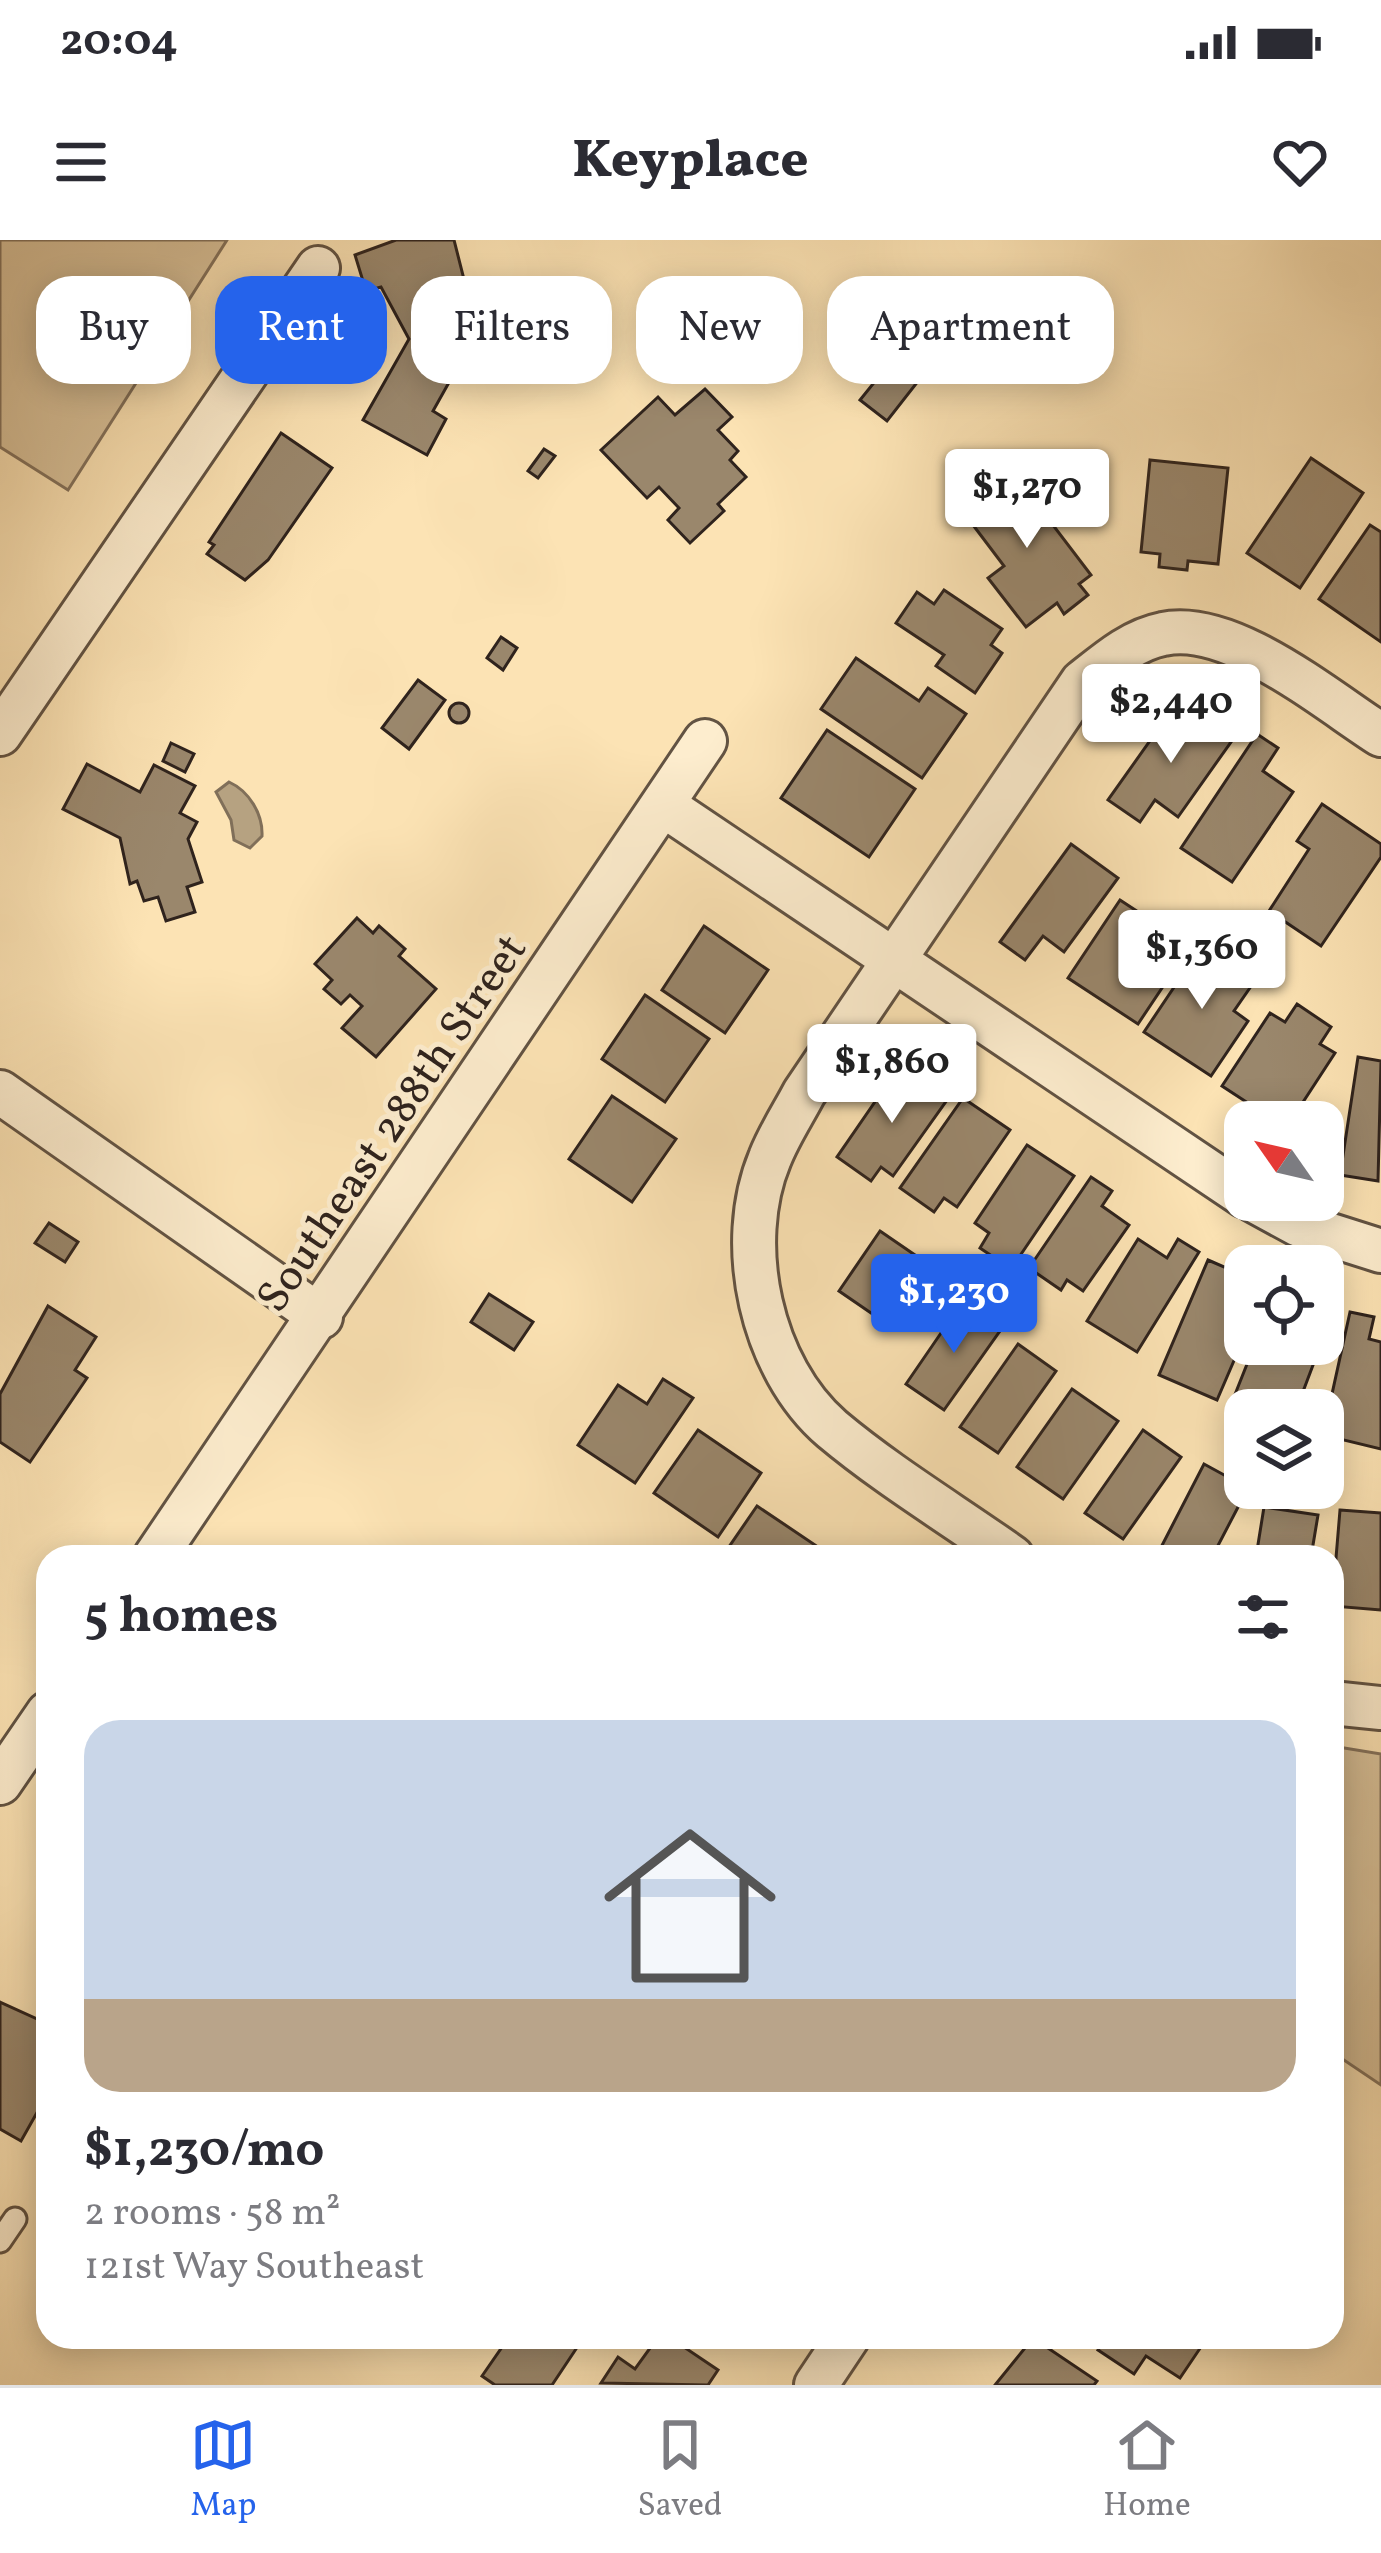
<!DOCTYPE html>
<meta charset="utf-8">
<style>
:root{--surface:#fff;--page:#f7f7f7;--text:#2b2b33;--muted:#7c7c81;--line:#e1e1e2;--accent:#2563eb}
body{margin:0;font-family:Vollkorn,serif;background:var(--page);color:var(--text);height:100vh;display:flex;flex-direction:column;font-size:45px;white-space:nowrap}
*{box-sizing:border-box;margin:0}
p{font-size:39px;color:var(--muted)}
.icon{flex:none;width:66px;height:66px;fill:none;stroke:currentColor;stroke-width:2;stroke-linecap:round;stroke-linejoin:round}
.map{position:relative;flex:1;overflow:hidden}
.details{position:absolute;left:36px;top:1305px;width:1308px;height:804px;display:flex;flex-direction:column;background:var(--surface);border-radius:36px;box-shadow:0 6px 30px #0003}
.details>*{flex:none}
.top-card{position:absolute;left:36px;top:36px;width:1311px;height:108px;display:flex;gap:24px}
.needle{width:78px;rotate:304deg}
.tools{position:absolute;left:1224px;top:861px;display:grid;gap:24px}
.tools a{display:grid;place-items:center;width:120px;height:120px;border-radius:24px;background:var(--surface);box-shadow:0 6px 30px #0003;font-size:60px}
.price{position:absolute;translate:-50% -102px;padding:0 27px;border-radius:12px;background:#fff;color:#222;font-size:39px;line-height:78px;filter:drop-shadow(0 3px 6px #0008)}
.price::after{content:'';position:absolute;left:50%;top:72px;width:36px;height:27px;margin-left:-18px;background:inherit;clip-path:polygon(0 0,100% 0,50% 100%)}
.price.current{background:var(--accent);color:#fff}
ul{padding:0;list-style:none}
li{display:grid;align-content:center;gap:24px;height:636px;padding:0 48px}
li+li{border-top:3px solid var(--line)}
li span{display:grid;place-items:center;height:372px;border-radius:36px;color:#555}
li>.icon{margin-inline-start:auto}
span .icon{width:216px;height:216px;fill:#fffc;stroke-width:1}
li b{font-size:51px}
h2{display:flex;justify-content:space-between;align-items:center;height:144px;padding:0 48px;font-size:51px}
.pill{padding:0 42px;border-radius:36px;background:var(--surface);box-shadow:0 6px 30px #0003;font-size:42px;line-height:108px}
.pill.current{background:var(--accent);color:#fff}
.status{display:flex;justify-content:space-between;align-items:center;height:84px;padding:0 60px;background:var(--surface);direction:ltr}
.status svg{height:33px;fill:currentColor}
header{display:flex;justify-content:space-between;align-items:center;height:156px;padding:0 48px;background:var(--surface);font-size:54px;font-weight:800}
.menu{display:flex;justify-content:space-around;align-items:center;height:168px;border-top:3px solid var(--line);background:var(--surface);font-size:33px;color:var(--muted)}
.menu a{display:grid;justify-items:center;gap:6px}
.menu .current{color:var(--accent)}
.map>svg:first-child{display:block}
</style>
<div class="status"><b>20:04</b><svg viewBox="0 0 49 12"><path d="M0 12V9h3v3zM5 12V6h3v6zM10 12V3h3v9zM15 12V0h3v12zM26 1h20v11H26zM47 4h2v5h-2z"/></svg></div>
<header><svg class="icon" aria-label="menu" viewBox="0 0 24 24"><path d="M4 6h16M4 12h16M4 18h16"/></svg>Keyplace<svg class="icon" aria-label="heart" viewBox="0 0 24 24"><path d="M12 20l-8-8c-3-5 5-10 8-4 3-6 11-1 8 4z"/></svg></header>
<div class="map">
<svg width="1381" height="2145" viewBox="0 0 1381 2145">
<rect width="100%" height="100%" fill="#fce3b4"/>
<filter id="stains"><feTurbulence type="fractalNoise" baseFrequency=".00167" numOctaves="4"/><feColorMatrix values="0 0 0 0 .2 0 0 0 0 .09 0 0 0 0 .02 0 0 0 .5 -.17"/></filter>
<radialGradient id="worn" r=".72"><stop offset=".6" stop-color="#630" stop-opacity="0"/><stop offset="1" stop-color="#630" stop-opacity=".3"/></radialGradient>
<g fill="#d9c29a" stroke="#84725c" stroke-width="3">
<polygon points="0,0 227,0 68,250 0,207"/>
<polygon points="1332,1506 1381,1514 1381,1845 1332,1812"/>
</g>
<path fill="#b6a281" stroke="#806f59" stroke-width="3" d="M229 542C249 551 263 574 262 596L250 608 234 600 231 580 216 552Z"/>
<g fill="#9a876c" stroke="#2f231d" stroke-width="3">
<polygon points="454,0 470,63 487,56 499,62 504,80 498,91 478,97 481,111 448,120 442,131 452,137 433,171 446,179 427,215 363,180 409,99 381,47 366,51 355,15 396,0"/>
<polygon points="893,119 919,140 887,181 860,160"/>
<polygon points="705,149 732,177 718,190 738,211 730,220 746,237 718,264 724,271 690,303 668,280 679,268 659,247 647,258 601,210 658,157 675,175"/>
<polygon points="281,193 332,228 268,320 245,340 207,314 214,305 209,302"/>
<polygon points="544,209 555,216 538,238 528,231"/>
<polygon points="1311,218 1363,253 1300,348 1247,313"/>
<polygon points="1150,220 1228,228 1218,324 1188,321 1187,330 1159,327 1160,314 1141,312"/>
<polygon points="1008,226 1091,335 1079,344 1088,355 1064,374 1057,363 1026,387 988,338 1004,326 973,285 986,275 970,254"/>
<polygon points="1370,285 1381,292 1381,402 1319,359"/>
<polygon points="944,350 1002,389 991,405 1002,413 975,453 936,426 944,415 896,383 917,352 934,364"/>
<polygon points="501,397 517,408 503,430 487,418"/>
<polygon points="856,418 919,461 928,448 966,474 922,538 821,469"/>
<polygon points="418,440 445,460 409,509 382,488"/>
<circle cx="459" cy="473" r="10"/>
<polygon points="1176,464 1231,502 1178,577 1155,560 1140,582 1108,560"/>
<polygon points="827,490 915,549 869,617 781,558"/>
<polygon points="1257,494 1278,508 1263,531 1293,552 1232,642 1181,608"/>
<polygon points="171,503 194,514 185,532 163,521"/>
<polygon points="87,524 140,552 154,525 195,546 180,573 197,582 188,599 202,642 187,647 195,672 166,681 158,657 144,661 137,641 130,644 120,598 63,569"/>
<polygon points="1322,564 1381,604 1381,617 1321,706 1269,671 1309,609 1297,601"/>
<polygon points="1071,604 1118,638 1064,712 1043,696 1025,720 1000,702"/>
<polygon points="1120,660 1190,706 1138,784 1068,738"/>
<polygon points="357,678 373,693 379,686 405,709 399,716 436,749 376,817 342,788 362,766 350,755 341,764 324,749 332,740 315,724"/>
<polygon points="704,686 768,730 725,793 662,750"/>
<polygon points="1201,707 1254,742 1234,771 1248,781 1211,836 1144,792"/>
<polygon points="645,755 709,799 665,862 602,819"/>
<polygon points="1297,764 1331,787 1320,804 1335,813 1290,882 1277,882 1222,846 1270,773 1285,782"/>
<polygon points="1358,817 1381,821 1378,941 1340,935"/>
<polygon points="899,827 947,860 893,936 881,927 871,941 837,917"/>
<polygon points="612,856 676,899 632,962 569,919"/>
<polygon points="963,858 1010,890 957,967 944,958 934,972 900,948"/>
<polygon points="1027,905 1074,936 1011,1029 980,1008 989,993 975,983"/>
<polygon points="1091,937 1112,951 1102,966 1129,985 1083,1051 1067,1040 1061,1050 1029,1028"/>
<polygon points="49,983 78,1002 65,1022 35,1003"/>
<polygon points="880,991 928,1024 887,1084 839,1051"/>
<polygon points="1138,999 1167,1018 1178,999 1199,1012 1137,1112 1087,1081"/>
<polygon points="1208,1020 1238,1033 1226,1060 1245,1068 1245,1095 1217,1160 1159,1135"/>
<polygon points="489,1054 533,1082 514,1110 471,1082"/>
<polygon points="963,1061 1002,1088 944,1170 906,1144"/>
<polygon points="48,1066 96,1097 75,1130 87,1138 30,1222 0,1202 0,1154"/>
<polygon points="1350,1072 1374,1077 1369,1099 1381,1102 1381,1209 1323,1195"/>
<polygon points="1018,1104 1056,1131 998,1213 960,1187"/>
<polygon points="1255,1104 1321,1104 1296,1170 1245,1170 1245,1178 1228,1172"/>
<polygon points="663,1139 693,1158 635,1243 578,1205 618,1145 647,1164"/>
<polygon points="1072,1149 1118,1181 1063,1259 1017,1227"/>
<polygon points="698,1190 761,1233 718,1297 654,1253"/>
<polygon points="1143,1190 1181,1217 1123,1299 1085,1273"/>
<polygon points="1204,1224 1248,1248 1212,1317 1156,1317"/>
<polygon points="757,1266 821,1309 815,1317 722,1317"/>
<polygon points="1264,1267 1318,1275 1311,1317 1256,1317"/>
<polygon points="1340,1270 1381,1273 1381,1370 1332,1366"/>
<polygon points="0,1762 48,1784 48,1853 21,1901 0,1889"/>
<polygon points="509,2097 565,2097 578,2106 552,2145 495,2145 482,2136"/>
<polygon points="658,2097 681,2105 718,2130 708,2145 601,2143 618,2117 635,2129"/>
<polygon points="1107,2097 1221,2097 1211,2105 1205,2101 1180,2138 1146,2116 1134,2134 1098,2110"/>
<polygon points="1033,2098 1097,2141 1094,2145 995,2145"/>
</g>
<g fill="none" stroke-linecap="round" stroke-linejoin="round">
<g stroke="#625343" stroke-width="27">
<polyline id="lane" points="0,2001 15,1979"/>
</g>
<g stroke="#625343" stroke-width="48">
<g id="street">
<polyline points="0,494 318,28"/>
<polyline points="663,565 1245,956"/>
<polyline points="0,852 321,1077"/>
<polyline points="1253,960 1299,985 1381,1011"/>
<polyline points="155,1317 705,501"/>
<path d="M1012 1317C953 1275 888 1236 832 1189 761 1128 734 1004 770 918 779 895 793 874 804 853L1082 442C1106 423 1132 400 1163 394 1230 379 1326 460 1381 495"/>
<polyline points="1332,1463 1381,1468"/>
<polyline points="0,1543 48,1473"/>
<polyline points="816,2145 848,2097"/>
</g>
</g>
<use href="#lane" stroke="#fdedce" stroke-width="21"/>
<use href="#street" stroke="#fdedce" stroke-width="42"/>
</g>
<g text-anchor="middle" stroke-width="10" stroke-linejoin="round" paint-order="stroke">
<g font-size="45" fill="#2f231d" stroke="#fdedce">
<text transform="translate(390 882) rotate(-56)" y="16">Southeast 288th Street</text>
</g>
</g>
<rect width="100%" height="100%" filter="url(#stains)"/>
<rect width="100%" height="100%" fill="url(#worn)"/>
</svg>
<div class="tools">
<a><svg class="needle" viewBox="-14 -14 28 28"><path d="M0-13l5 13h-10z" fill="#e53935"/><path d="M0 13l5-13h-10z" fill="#7c7c81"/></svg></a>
<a><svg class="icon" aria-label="locate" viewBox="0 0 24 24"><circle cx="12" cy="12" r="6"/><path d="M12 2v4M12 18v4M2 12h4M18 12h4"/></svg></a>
<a><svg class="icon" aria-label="layers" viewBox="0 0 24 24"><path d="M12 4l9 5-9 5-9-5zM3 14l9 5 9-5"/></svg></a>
</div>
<b class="price" style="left:1027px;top:311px">$1,270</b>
<b class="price" style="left:1171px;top:526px">$2,440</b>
<b class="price" style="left:1202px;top:772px">$1,360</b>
<b class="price" style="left:892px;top:886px">$1,860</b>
<b class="price current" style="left:954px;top:1116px">$1,230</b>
<div class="top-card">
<a class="pill">Buy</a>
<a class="pill current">Rent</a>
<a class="pill">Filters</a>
<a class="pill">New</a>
<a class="pill">Apartment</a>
</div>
<section class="details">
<h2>5 homes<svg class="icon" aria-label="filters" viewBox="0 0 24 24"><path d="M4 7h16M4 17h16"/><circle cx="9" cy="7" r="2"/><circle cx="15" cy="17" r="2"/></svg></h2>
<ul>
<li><span style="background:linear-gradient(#c9d6e8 75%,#b9a48a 0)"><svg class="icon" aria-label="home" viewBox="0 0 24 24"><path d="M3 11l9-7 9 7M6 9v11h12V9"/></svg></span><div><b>$1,230/mo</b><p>2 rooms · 58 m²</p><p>121st Way Southeast</p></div></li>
</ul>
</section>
</div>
<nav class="menu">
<a class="current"><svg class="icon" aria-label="map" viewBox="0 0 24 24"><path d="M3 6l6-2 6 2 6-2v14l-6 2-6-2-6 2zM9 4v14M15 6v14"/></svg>Map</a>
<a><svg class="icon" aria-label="saved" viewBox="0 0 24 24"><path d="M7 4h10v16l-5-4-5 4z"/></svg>Saved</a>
<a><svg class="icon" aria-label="home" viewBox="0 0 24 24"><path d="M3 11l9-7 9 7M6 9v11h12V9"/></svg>Home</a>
</nav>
